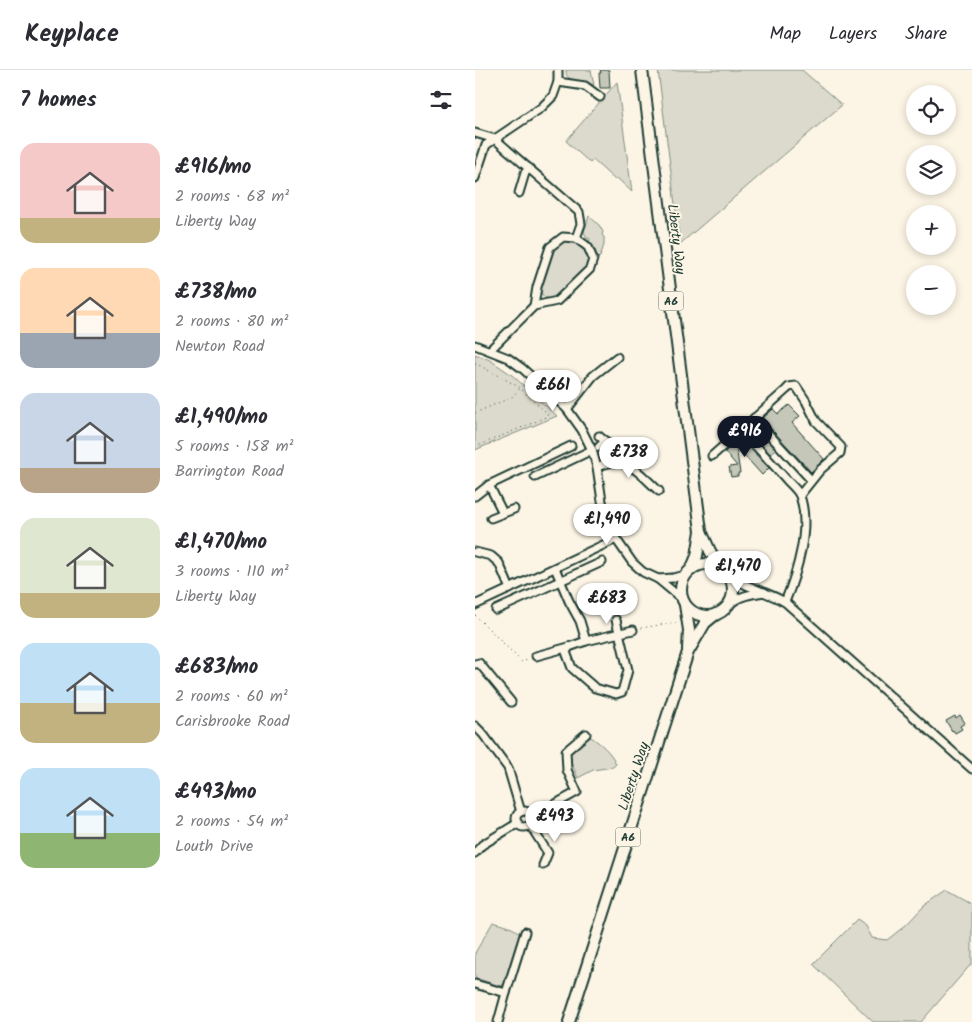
<!DOCTYPE html>
<meta charset="utf-8">
<style>
:root{--surface:#fff;--page:#f7f7f7;--text:#2b2b33;--muted:#7c7c81;--line:#e1e1e2;--accent:#111827}
body{margin:0;font-family:Kalam,sans-serif;background:var(--page);color:var(--text);height:100vh;display:flex;flex-direction:column;font-size:19px;white-space:nowrap}
*{box-sizing:border-box;margin:0}
p{font-size:16px;color:var(--muted)}
.icon{flex:none;width:28px;height:28px;fill:none;stroke:currentColor;stroke-width:2;stroke-linecap:round;stroke-linejoin:round}
.map{position:relative;flex:1;overflow:hidden}
.drawer{display:flex;flex-direction:column;background:var(--surface);width:475px}
.drawer>*{flex:none}
.tools{position:absolute;left:431px;top:15px;display:grid;gap:10px}
.tools a{display:grid;place-items:center;width:50px;height:50px;border-radius:50%;background:var(--surface);box-shadow:0 2px 8px #0003;font-size:25px}
.price{position:absolute;translate:-50% -42px;padding:0 11px;border-radius:18px;background:#fff;color:#222;font-size:16px;line-height:32px;filter:drop-shadow(0 1px 2px #0008)}
.price::after{content:'';position:absolute;left:50%;top:30px;width:15px;height:11px;margin-left:-8px;background:inherit;clip-path:polygon(0 0,100% 0,50% 100%)}
.price.on{background:var(--accent);color:#fff}
ul{padding:0;list-style:none}
li{display:flex;align-items:center;gap:15px;height:125px;padding:0 20px}
li span{display:grid;place-items:center;flex:none;width:140px;height:100px;border-radius:15px;color:#555}
li>.icon{margin-inline-start:auto}
span .icon{width:60px;height:60px;fill:#fffc;stroke-width:1}
li b{font-size:21px}
h2{display:flex;justify-content:space-between;align-items:center;height:60px;padding:0 20px;font-size:21px}
header{display:flex;align-items:center;gap:30px;box-sizing:border-box;height:70px;padding:0 25px;background:var(--surface);border-bottom:1px solid var(--line)}
header strong{font-size:24px}
nav{display:flex;gap:28px;margin-inline-start:auto;font-size:18px}
main{display:flex;flex:1;min-height:0}
.map>svg:first-child{display:block}
</style>
<header>
<strong>Keyplace</strong>
<nav><a>Map</a><a>Layers</a><a>Share</a></nav>
</header>
<main>
<section class="drawer">
<h2>7 homes<svg class="icon" aria-label="filters" viewBox="0 0 24 24"><path d="M4 7h16M4 17h16"/><circle cx="9" cy="7" r="2"/><circle cx="15" cy="17" r="2"/></svg></h2>
<ul>
<li><span style="background:linear-gradient(#f6c9c9 75%,#c2b280 0)"><svg class="icon" aria-label="home" viewBox="0 0 24 24"><path d="M3 11l9-7 9 7M6 9v11h12V9"/></svg></span><div><b>£916/mo</b><p>2 rooms · 68 m²</p><p>Liberty Way</p></div></li>
<li><span style="background:linear-gradient(#ffd9b3 65%,#9aa5b1 0)"><svg class="icon" aria-label="home" viewBox="0 0 24 24"><path d="M3 11l9-7 9 7M6 9v11h12V9"/></svg></span><div><b>£738/mo</b><p>2 rooms · 80 m²</p><p>Newton Road</p></div></li>
<li><span style="background:linear-gradient(#c9d6e8 75%,#b9a48a 0)"><svg class="icon" aria-label="home" viewBox="0 0 24 24"><path d="M3 11l9-7 9 7M6 9v11h12V9"/></svg></span><div><b>£1,490/mo</b><p>5 rooms · 158 m²</p><p>Barrington Road</p></div></li>
<li><span style="background:linear-gradient(#dfe7d0 75%,#c2b280 0)"><svg class="icon" aria-label="home" viewBox="0 0 24 24"><path d="M3 11l9-7 9 7M6 9v11h12V9"/></svg></span><div><b>£1,470/mo</b><p>3 rooms · 110 m²</p><p>Liberty Way</p></div></li>
<li><span style="background:linear-gradient(#bfe0f5 60%,#c2b280 0)"><svg class="icon" aria-label="home" viewBox="0 0 24 24"><path d="M3 11l9-7 9 7M6 9v11h12V9"/></svg></span><div><b>£683/mo</b><p>2 rooms · 60 m²</p><p>Carisbrooke Road</p></div></li>
<li><span style="background:linear-gradient(#bfe0f5 65%,#8fb573 0)"><svg class="icon" aria-label="home" viewBox="0 0 24 24"><path d="M3 11l9-7 9 7M6 9v11h12V9"/></svg></span><div><b>£493/mo</b><p>2 rooms · 54 m²</p><p>Louth Drive</p></div></li>
</ul>
</section>
<div class="map">
<svg width="497" height="952" viewBox="0 0 497 952">
<rect width="100%" height="100%" fill="#fcf5e5"/>
<filter id="ink" filterUnits="userSpaceOnUse"><feTurbulence type="fractalNoise" baseFrequency=".02" numOctaves="2"/><feDisplacementMap in="SourceGraphic" scale="10" xChannelSelector="R" yChannelSelector="G"/><feConvolveMatrix kernelMatrix="1 2 1 2 8 2 1 2 1" color-interpolation-filters="sRGB"/></filter>
<g filter="url(#ink)">
<g fill="#dcdacc" stroke="#7e8c80">
<path d="M91 0H116L119 15C112 12 98 10 94 8 91 6 91 3 91 0Z"/>
<polygon points="183,0 327,0 367,35 205,174"/>
<polygon points="142,12 157,122 142,108 140,110 118,90 115,93 91,71"/>
<polygon points="114,146 124,155 128,162 127,165 129,167 129,175 125,187 123,188 119,177 114,171 115,169 112,168 109,162"/>
<path d="M91 170C109 172 115 178 115 196L81 228C73 230 67 228 65 219L77 179 84 172Z"/>
<polygon points="0,284 15,290 37,305 82,346 0,380"/>
<path d="M116 667C125 673 137 683 141 694L138 697 118 700 103 708C91 681 91 683 116 667Z"/>
<polygon points="472,820 497,834 497,893 446,952 398,952 338,894 382,850 391,856 397,868 412,870 431,855 449,836"/>
<path d="M18 852C28 855 40 857 46 865L32 913 25 916 0 908V883Z"/>
</g>
<g fill="#c5c7b9" stroke="#1f3d34">
<polygon points="125,0 134,0 135,18 125,18 124,3 126,3"/>
<polygon points="314,335 325,346 317,353 349,389 336,402 287,349 298,339 303,344"/>
<polygon points="283,360 301,379 295,384 278,365"/>
<polygon points="265,368 294,398 287,405 261,376 265,403 263,403 263,406 256,407 254,397 262,396 250,382"/>
<polygon points="485,645 490,653 485,656 487,659 480,663 478,660 477,661 471,651 480,646 481,648"/>
</g>
<g fill="none" stroke-linecap="round" stroke-linejoin="round">
<g stroke="#1f3d34" stroke-width="11">
<g id="minor">
<polyline points="83,12 110,16 125,27"/>
<polyline points="0,63 20,69 104,142 106,154 101,168 113,177 118,189 115,199 82,231 59,236 15,280"/>
<polyline points="0,108 11,75 66,38 78,26 83,12 83,0"/>
<polyline points="44,123 50,103 54,98"/>
<polyline points="59,236 62,217 75,177 88,167 101,168"/>
<polyline points="0,275 33,288 48,299 92,339 107,360 117,380 122,397 127,431 132,451 141,469 157,492 168,502 183,509 207,529"/>
<polyline points="92,339 118,306 142,287"/>
<polyline points="279,348 336,410"/>
<path d="M266 360C281 376 296 392 311 409 315 414 323 420 325 426 336 457 322 503 310 532"/>
<path d="M124 366C133 374 144 379 143 392"/>
<polyline points="124,377 130,371"/>
<polyline points="237,386 311,320 314,317 321,316 331,331 341,351 366,377 365,383 345,400 325,425"/>
<path d="M122 397C126 395 130 394 134 393 155 388 170 409 184 421"/>
<polyline points="60,407 117,380"/>
<polyline points="14,415 28,443"/>
<polyline points="0,426 14,415 96,376"/>
<polyline points="16,448 39,439"/>
<polyline points="0,482 16,486 24,493 35,519"/>
<polyline points="80,498 94,531 105,551 111,571"/>
<path d="M250 503C268 517 291 521 310 532L497 699"/>
<polyline points="183,509 198,508 211,505"/>
<polyline points="0,535 141,469"/>
<path d="M253 535C264 526 275 524 289 522"/>
<polyline points="21,540 127,492"/>
<polyline points="94,577 91,582 97,598 120,618 141,624 147,622 153,600 141,550"/>
<polyline points="61,586 94,577 111,571 158,560"/>
<polyline points="0,594 4,593 36,632"/>
<polyline points="0,656 8,664 33,698 46,742"/>
<circle cx="49" cy="749" r="8"/>
<polyline points="57,747 102,722 92,700 91,681 111,664"/>
<polyline points="55,755 73,783 68,795"/>
<polyline points="0,783 7,775 43,753"/>
<polyline points="0,914 31,923 23,952"/>
<polyline points="31,923 50,862"/>
</g>
</g>
<g stroke="#1f3d34" stroke-width="14">
<g id="highway">
<polyline points="167,0 226,461 222,486 216,500"/>
<polyline points="226,461 235,481 245,498"/>
<circle cx="232" cy="520" r="26"/>
<polyline points="210,535 214,560 213,579"/>
<polyline points="94,952 213,582 230,553 241,544"/>
</g>
</g>
<g stroke="#1f3d34" stroke-width="1" stroke-dasharray="1 4" stroke-linecap="butt">
<polyline points="0,293 46,318"/>
<polyline points="0,343 37,327 52,311"/>
<polyline points="0,377 55,354 73,346 71,342 46,319"/>
<polyline points="0,545 47,592 54,589"/>
<polyline points="166,558 204,552"/>
</g>
<use href="#minor" stroke="#fcf5e5" stroke-width="7"/>
<use href="#highway" stroke="#fcf5e5" stroke-width="10"/>
</g>
</g>
<g text-anchor="middle" stroke-width="4" stroke-linejoin="round" paint-order="stroke">
<g fill="#fcf5e5" stroke="#617469" stroke-width="1">
<rect x="183.5" y="221.5" width="25" height="19" rx="4"/>
<rect x="140.5" y="757.5" width="25" height="19" rx="4"/>
</g>
<g font-size="12" font-weight="bold" fill="#1f3d34">
<text x="196" y="235">A6</text>
<text x="153" y="771">A6</text>
</g>
<g font-size="14" fill="#1f3d34" stroke="#fcf5e5">
<text transform="translate(202 169) rotate(83)" y="5">Liberty Way</text>
<text transform="translate(158 706) rotate(-72)" y="5">Liberty Way</text>
</g>
</g>
</svg>
<div class="tools">
<a><svg class="icon" aria-label="locate" viewBox="0 0 24 24"><circle cx="12" cy="12" r="6"/><path d="M12 2v4M12 18v4M2 12h4M18 12h4"/></svg></a>
<a><svg class="icon" aria-label="layers" viewBox="0 0 24 24"><path d="M12 4l9 5-9 5-9-5zM3 14l9 5 9-5"/></svg></a>
<a>+</a>
<a>−</a>
</div>
<b class="price" style="left:78px;top:342px">£661</b>
<b class="price on" style="left:270px;top:388px">£916</b>
<b class="price" style="left:154px;top:409px">£738</b>
<b class="price" style="left:132px;top:476px">£1,490</b>
<b class="price" style="left:263px;top:523px">£1,470</b>
<b class="price" style="left:132px;top:555px">£683</b>
<b class="price" style="left:80px;top:773px">£493</b>
</div>
</main>
